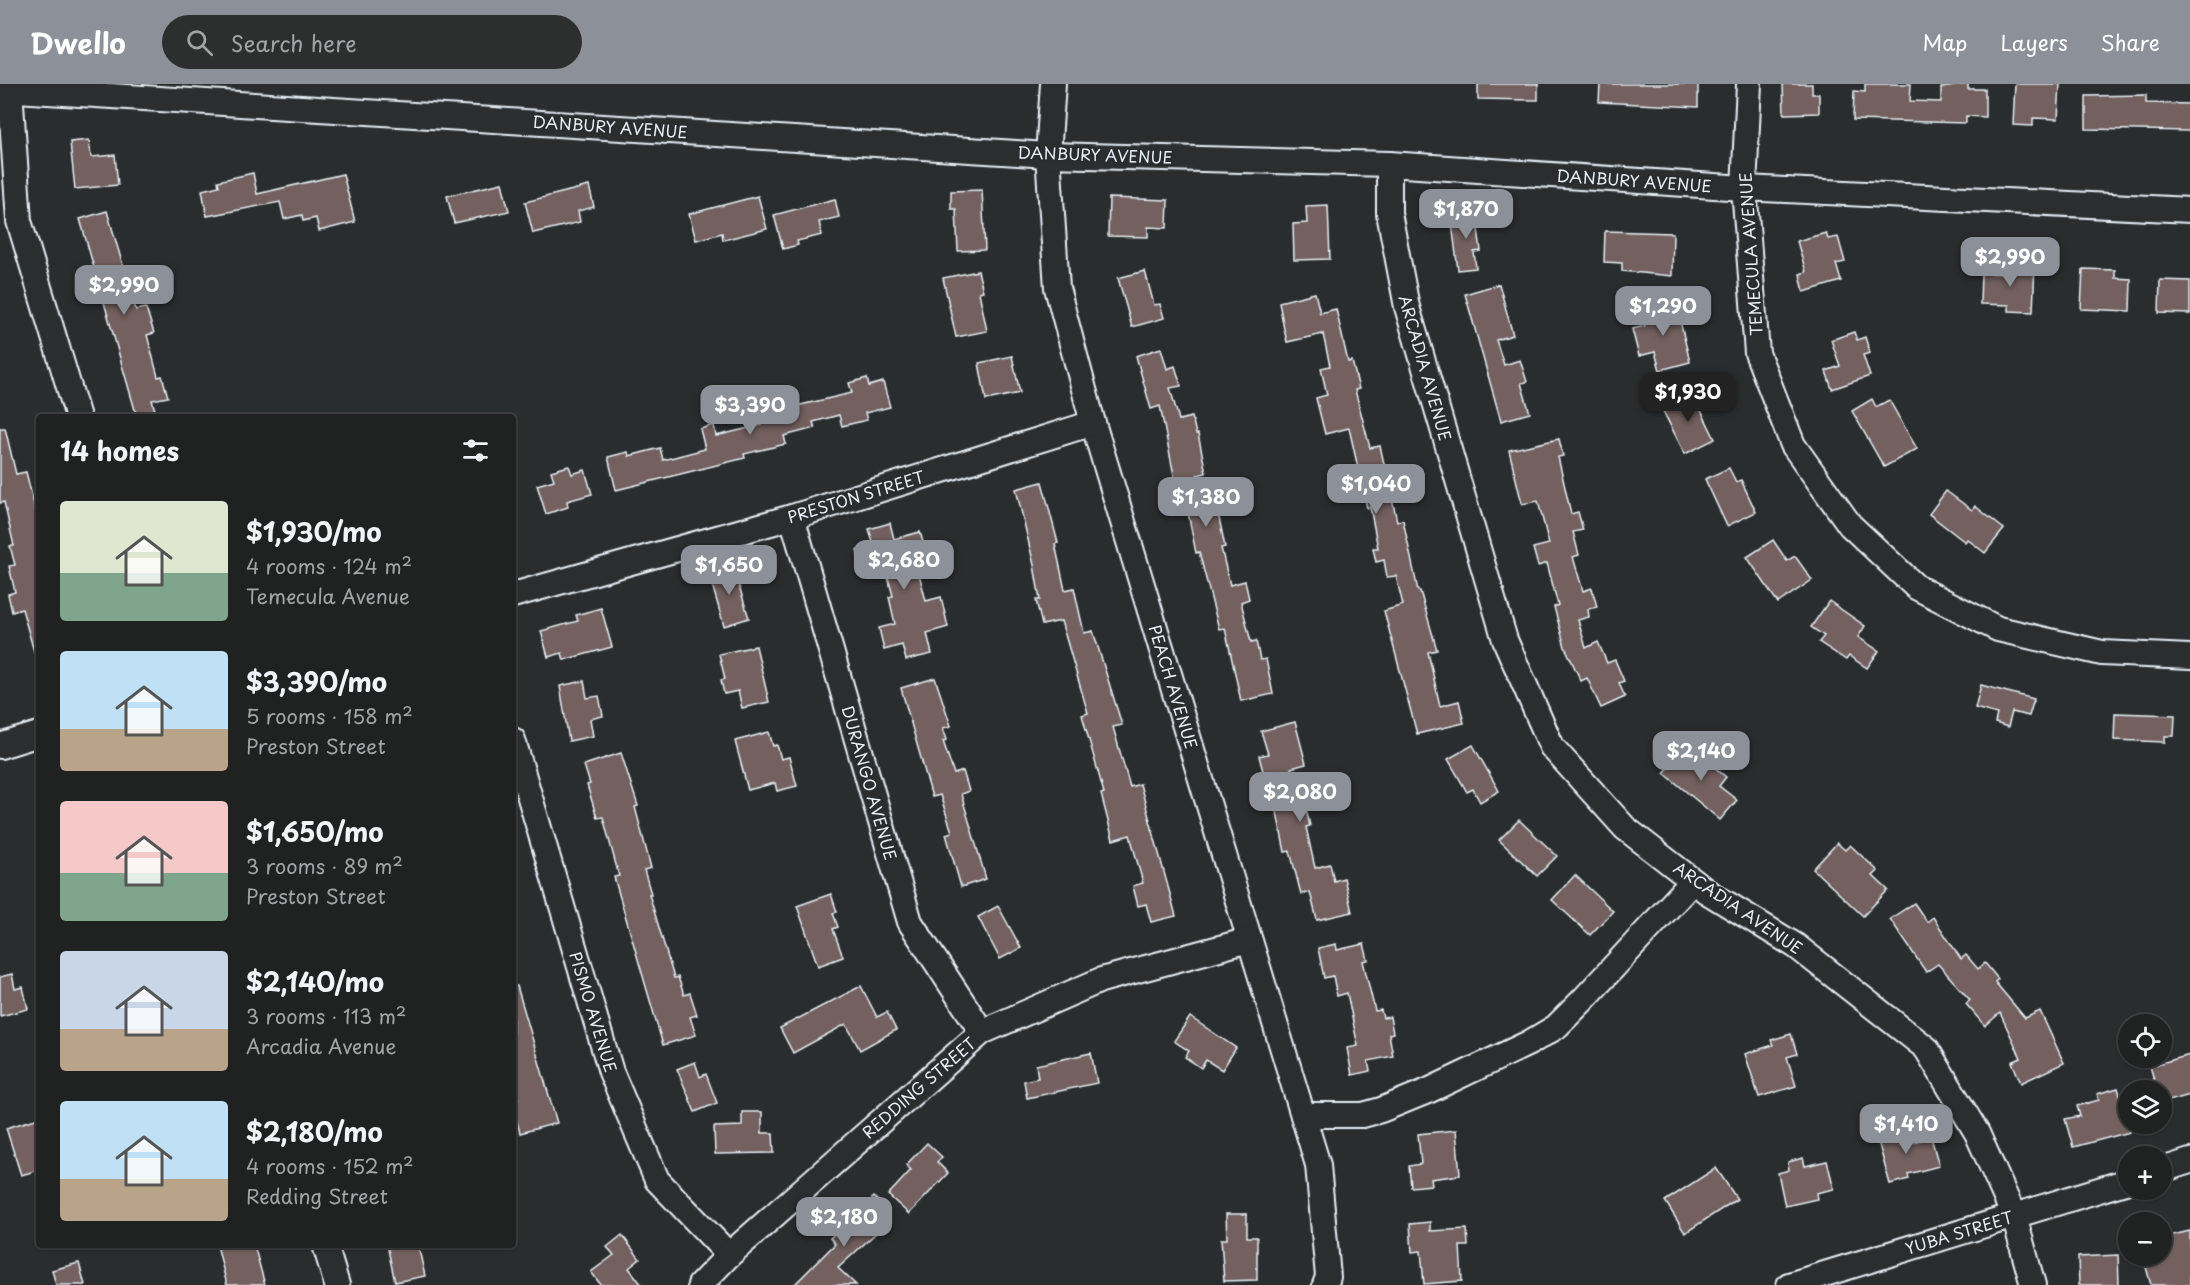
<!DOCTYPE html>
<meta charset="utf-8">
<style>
:root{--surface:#202222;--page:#2d2f2f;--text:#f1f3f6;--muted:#a2a4a5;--line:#3d3f40;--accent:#8c9099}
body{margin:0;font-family:"Playpen Sans",sans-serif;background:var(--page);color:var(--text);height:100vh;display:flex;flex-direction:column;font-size:22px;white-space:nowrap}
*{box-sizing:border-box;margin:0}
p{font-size:20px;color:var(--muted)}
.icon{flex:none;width:33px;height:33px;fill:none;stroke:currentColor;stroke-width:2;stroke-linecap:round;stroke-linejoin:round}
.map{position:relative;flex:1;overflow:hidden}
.sheet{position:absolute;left:36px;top:330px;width:480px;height:834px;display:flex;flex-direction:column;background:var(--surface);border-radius:6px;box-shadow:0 2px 4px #0004,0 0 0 2px var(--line)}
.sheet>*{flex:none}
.controls{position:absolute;left:2118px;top:930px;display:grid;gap:12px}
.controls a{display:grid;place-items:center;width:54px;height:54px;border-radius:50%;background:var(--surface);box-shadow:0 2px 4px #0004,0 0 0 2px var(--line);font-size:30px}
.price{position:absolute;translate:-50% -51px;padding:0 14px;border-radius:12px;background:var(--accent);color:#fff;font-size:20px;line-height:39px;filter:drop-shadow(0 2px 3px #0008)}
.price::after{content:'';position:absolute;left:50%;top:36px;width:18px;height:14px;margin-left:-9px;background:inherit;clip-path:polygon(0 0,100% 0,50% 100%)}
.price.selected{background:#222;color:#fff}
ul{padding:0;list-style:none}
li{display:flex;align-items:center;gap:18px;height:150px;padding:0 24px}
li span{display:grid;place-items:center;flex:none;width:168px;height:120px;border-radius:6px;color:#555}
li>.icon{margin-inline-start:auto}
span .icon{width:72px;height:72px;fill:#fffc;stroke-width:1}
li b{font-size:26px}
h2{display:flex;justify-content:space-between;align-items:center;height:72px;padding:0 24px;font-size:26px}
header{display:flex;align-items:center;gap:36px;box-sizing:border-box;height:84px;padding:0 30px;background:var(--accent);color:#fff}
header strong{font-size:28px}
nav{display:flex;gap:33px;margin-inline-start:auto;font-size:21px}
.search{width:420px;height:54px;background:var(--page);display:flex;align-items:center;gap:15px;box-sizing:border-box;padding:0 21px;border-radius:33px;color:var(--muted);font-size:22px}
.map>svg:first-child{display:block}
</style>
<header>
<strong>Dwello</strong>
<div class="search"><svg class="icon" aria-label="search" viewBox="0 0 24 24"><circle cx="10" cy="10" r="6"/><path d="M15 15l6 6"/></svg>Search here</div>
<nav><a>Map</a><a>Layers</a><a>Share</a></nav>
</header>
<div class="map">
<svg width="2190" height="1201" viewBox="0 0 2190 1201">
<rect width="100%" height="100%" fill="#2a2d2e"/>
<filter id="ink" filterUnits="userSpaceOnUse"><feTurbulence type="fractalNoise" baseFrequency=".0167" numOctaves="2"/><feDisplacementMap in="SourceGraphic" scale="12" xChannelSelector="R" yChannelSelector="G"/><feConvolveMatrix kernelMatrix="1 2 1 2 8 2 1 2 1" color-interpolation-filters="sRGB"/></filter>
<g filter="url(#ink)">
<g fill="#73605e" stroke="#e8f1f8" stroke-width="1.5">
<polygon points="1478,0 1538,0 1538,16 1478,15"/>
<polygon points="1600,0 1698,0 1698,23 1599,18"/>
<polygon points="1783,0 1812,0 1812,10 1819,10 1819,29 1784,30"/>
<polygon points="1865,0 1911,0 1910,17 1941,18 1941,4 1968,0 1968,5 1985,5 1985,33 1966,32 1966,39 1853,36 1854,7 1865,8"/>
<polygon points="2015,0 2060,0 2058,35 2033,34 2033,42 2013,41"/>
<polygon points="2146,11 2146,19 2190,20 2190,47 2086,45 2086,12"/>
<polygon points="89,56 91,73 115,71 118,101 75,105 70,58"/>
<polygon points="253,89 257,110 343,90 355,138 319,147 316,134 303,137 302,131 284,135 280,118 207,132 202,106 219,102 218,97"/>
<polygon points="502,99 509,127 454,139 447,112"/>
<polygon points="589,102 594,123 578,127 580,138 533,149 525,118"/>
<polygon points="982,106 985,166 958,167 956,125 951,125 951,107"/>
<polygon points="758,112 767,145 723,156 722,149 696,156 689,130"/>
<polygon points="1109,114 1168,116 1167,144 1148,143 1148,153 1108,152"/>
<polygon points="835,115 839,133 819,138 822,151 797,157 798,161 783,165 774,131"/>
<polygon points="1328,121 1330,175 1294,176 1293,140 1307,139 1306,122"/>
<polygon points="107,127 136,226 146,224 154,249 147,251 158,293 162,292 168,313 152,316 157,333 137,333 80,135"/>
<polygon points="1476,129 1481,167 1474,168 1476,184 1458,186 1451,132"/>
<polygon points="1605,147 1673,149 1672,192 1622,187 1622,179 1604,178"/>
<polygon points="1826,149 1828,155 1838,153 1845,178 1836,180 1841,197 1804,208 1800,190 1806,188 1797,157"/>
<polygon points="2010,180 2035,180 2033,228 2009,227 2009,221 1980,220 1981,189 2010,190"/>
<polygon points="2083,185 2115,186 2115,194 2131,195 2130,227 2081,225"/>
<polygon points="978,187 983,207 979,208 987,247 956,253 943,194"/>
<polygon points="1145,187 1154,221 1160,220 1164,234 1132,243 1118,194"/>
<polygon points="2160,196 2190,197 2190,230 2159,229"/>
<polygon points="1499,200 1513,251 1496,256 1504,281 1520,276 1527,298 1521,299 1530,329 1501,337 1465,210"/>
<polygon points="1315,209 1320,229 1336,225 1348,278 1352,277 1359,305 1355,306 1370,364 1380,362 1397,437 1403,436 1418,507 1420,507 1437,566 1428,568 1440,622 1459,617 1464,639 1417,650 1384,527 1403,521 1396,492 1387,493 1384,476 1376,478 1373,464 1378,464 1370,423 1367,424 1349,344 1325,350 1316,314 1327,311 1321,284 1330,282 1323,250 1287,258 1284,245 1279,218"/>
<polygon points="1676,220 1690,278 1660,286 1655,268 1639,272 1632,245 1645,242 1642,229"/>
<polygon points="1854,248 1857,256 1865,253 1870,269 1863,271 1870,292 1832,305 1826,287 1840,282 1831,256"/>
<polygon points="1161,264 1167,285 1175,282 1181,302 1170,304 1179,336 1192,333 1196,350 1198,350 1206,389 1197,391 1204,427 1217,424 1225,463 1221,464 1230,501 1245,497 1249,515 1241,518 1251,558 1256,557 1260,576 1266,575 1273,610 1241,617 1225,544 1219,545 1199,468 1196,469 1181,394 1175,396 1160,322 1151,325 1136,272"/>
<polygon points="1012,272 1020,309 986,316 979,279"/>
<polygon points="867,294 869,302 883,298 890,323 865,329 867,336 842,342 839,331 813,338 815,344 784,352 786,360 744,370 745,374 616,406 608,373 628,368 629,372 660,364 663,376 705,365 700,345 714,341 716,352 761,341 759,333 774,329 772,320 790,315 792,323 852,309 849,299"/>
<polygon points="1692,308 1715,355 1685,370 1661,323"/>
<polygon points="1872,315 1876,323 1889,316 1917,365 1884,383 1852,327"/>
<polygon points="0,344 5,344 16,390 26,388 39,441 39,571 35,571 22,525 12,528 8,510 15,508 9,482 15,481 10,462 14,462 4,418 0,419"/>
<polygon points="1559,355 1563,372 1558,373 1571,430 1578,428 1583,446 1573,448 1579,471 1573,473 1583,507 1592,504 1597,523 1588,525 1589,533 1578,536 1586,564 1598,558 1607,579 1615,576 1624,597 1619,599 1625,613 1601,624 1587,594 1581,597 1565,563 1554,523 1558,521 1547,479 1538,482 1533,464 1549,460 1538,417 1522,420 1509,366"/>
<polygon points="569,382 572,390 585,386 592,410 567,417 568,423 546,430 537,401 554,396 551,387"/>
<polygon points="1729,384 1736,398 1741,396 1756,428 1727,442 1705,395"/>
<polygon points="1042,398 1058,459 1055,460 1065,506 1074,504 1084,549 1093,547 1122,641 1113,643 1130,703 1140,700 1176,832 1151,838 1146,820 1138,822 1133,802 1143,799 1130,751 1113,756 1101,710 1104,709 1082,631 1088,629 1061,537 1042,541 1036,516 1040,516 1034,481 1016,405"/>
<polygon points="1946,407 1972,426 1975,422 2004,445 1985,469 1967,455 1965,458 1929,430"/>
<polygon points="890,439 894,455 920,448 929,478 917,482 926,517 941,513 948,543 927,549 932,570 906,576 902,561 884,566 879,544 895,540 889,513 893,512 886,486 864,492 857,466 874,462 869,445"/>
<polygon points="1773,456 1787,477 1795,472 1812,496 1778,519 1747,473"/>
<polygon points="733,483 749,534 724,542 709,490"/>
<polygon points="1829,517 1865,542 1858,553 1879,567 1867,584 1849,572 1846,576 1819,558 1824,552 1811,543"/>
<polygon points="601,524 612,563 564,576 562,569 548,573 541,547 578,537 576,531"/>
<polygon points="756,562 769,618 742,624 738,607 724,610 721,596 725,595 719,570"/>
<polygon points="935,594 951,642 943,644 947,656 943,657 954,690 963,687 969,707 961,710 986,795 961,803 946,750 952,748 940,711 932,713 901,604"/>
<polygon points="584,597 587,614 599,612 603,632 590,635 593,652 569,657 560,602"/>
<polygon points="1981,601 2034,615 2029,632 2012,628 2008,643 1995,639 1997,630 1975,624"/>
<polygon points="2115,629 2175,631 2174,652 2165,652 2165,658 2114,656"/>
<polygon points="1295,638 1306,680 1291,684 1298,720 1305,719 1310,742 1306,743 1315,784 1330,780 1334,797 1344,794 1352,828 1317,836 1310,808 1301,810 1290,767 1285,768 1269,689 1264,691 1259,672 1268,670 1261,647"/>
<polygon points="769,648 773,662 777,661 781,675 789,673 797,702 777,707 775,699 748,706 735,657"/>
<polygon points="1473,661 1499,707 1480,718 1473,705 1467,708 1448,675"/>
<polygon points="1688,661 1726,693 1719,702 1737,716 1720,736 1664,689"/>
<polygon points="621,669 638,722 635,723 651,784 644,786 651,810 649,810 674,894 678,893 684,911 690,909 697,931 690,933 696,951 663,961 614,793 619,792 603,733 597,734 587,701 590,700 584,681"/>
<polygon points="1519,736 1557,772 1537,792 1499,756"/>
<polygon points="1837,759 1845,766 1850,761 1878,787 1873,792 1888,806 1863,832 1813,785"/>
<polygon points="1575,791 1613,827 1590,851 1552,816"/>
<polygon points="831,810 837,828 833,829 838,843 833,845 843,873 818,882 797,822"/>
<polygon points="1914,819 1927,838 1933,833 1961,875 1966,871 1978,885 1985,879 1998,895 1995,898 2025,934 2040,927 2064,979 2021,999 2012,978 2021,974 2000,929 1985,942 1966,920 1970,916 1938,880 1926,888 1890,835"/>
<polygon points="998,822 1021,864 1000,875 978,833"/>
<polygon points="1336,860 1337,866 1364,860 1368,876 1363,877 1375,927 1381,926 1383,934 1390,933 1393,949 1389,950 1393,972 1368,977 1370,987 1352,991 1347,964 1358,962 1347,909 1337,912 1333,892 1324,894 1318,864"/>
<polygon points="12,890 15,905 23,903 28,925 0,932 0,893"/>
<polygon points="517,902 557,1039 520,1049 513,1022 513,1016 518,1015 513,996 513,903"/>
<polygon points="861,902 877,933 887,928 896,946 860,966 846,940 793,969 780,944"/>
<polygon points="1190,933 1236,964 1222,986 1206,976 1201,984 1185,973 1189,967 1174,957"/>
<polygon points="1791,950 1797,970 1787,973 1796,1002 1759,1013 1745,970 1773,961 1771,956"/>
<polygon points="1091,969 1097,999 1027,1014 1024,997 1038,994 1036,981"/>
<polygon points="2190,971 2190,1011 2162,1019 2162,1006 2157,1006 2150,982"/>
<polygon points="695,978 700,993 706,990 717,1019 695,1028 677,985"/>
<polygon points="2118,1004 2130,1048 2073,1063 2065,1035 2080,1032 2077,1022 2099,1016 2097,1010"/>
<polygon points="742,1028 762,1028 762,1049 773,1049 774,1069 715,1070 714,1043 742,1042"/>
<polygon points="39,1034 39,1086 21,1091 6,1044"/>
<polygon points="1894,1045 1897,1055 1911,1051 1913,1058 1931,1053 1939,1082 1908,1090 1909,1095 1890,1100 1876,1050"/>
<polygon points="1456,1046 1460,1091 1431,1095 1432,1101 1411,1103 1409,1082 1421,1080 1418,1050"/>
<polygon points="927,1059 942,1073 937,1078 948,1089 909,1130 888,1111 911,1086 906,1081"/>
<polygon points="1803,1074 1805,1082 1827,1077 1834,1105 1816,1109 1817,1115 1785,1122 1778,1089 1789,1086 1788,1078"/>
<polygon points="1716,1084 1737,1115 1685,1149 1665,1117"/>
<polygon points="874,1113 887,1127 870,1143 876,1149 838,1184 856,1201 794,1201 835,1160 830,1154"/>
<polygon points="1226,1130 1247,1130 1247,1153 1257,1153 1257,1196 1224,1197 1221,1155 1227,1155"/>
<polygon points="1430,1138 1430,1147 1467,1145 1468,1162 1460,1162 1462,1197 1424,1200 1421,1167 1412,1168 1410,1140"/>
<polygon points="2190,1147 2190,1201 2151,1201 2144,1176 2168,1170 2164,1153"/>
<polygon points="622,1151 640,1175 629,1184 642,1201 601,1201 591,1188 614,1171 607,1163"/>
<polygon points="217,1161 254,1161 265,1201 227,1201"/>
<polygon points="387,1161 418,1161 425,1192 395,1198"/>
<polygon points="2118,1171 2119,1201 2079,1201 2078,1173"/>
<polygon points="79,1179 85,1201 56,1201 52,1186"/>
</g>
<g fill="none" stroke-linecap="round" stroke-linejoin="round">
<g stroke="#e8f1f8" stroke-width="28">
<g id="minor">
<polyline points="1053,0 1048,71 1057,204 1093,339 1318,1081 1328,1193 1325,1201"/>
<polyline points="1749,0 1744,104 1757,269 1793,361 1850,441 1916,503 1998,545 2102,569 2190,573"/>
<polyline points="0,5 1048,71 1389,80 1744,104 2190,126"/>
<polyline points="10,5 19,137 78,333"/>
<polyline points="1389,80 1389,129 1407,223 1505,556 1552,663 1625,744 1706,807 1796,862 1926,964 1977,1049 2014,1132 2033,1201"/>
<polyline points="792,433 910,838 982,948"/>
<polyline points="513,511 792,433 1093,339"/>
<polyline points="513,656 611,988 657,1096 729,1171"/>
<polyline points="0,662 39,650"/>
<polyline points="1303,1031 1363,1031 1381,1026 1430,1006 1529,959 1556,943 1583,916 1693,797"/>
<polyline points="2162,1086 2190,1077"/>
<polyline points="325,1161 337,1201"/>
<polyline points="700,1201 729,1171 982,948 1101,896 1249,856"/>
<polyline points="1789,1201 2128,1097"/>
</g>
</g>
<use href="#minor" stroke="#2a2d2e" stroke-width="24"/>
</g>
</g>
<g text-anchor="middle" stroke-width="4.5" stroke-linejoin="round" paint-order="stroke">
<g font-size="16" fill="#e8f1f8" stroke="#2a2d2e">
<text transform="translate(610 43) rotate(4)" y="6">DANBURY AVENUE</text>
<text transform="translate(1095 71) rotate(2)" y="6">DANBURY AVENUE</text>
<text transform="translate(1634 97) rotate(4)" y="6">DANBURY AVENUE</text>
<text transform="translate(1751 170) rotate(-94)" y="6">TEMECULA AVENUE</text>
<text transform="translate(1425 284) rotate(74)" y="6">ARCADIA AVENUE</text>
<text transform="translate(856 413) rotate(-17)" y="6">PRESTON STREET</text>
<text transform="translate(1173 603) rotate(73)" y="6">PEACH AVENUE</text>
<text transform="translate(869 699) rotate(74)" y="6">DURANGO AVENUE</text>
<text transform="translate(1738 824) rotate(34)" y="6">ARCADIA AVENUE</text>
<text transform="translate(593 928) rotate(73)" y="6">PISMO AVENUE</text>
<text transform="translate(919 1004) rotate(-41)" y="6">REDDING STREET</text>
<text transform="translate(1959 1149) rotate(-17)" y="6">YUBA STREET</text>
</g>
</g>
</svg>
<div class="controls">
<a><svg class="icon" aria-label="locate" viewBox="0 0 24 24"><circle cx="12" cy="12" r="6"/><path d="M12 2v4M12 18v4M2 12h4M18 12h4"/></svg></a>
<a><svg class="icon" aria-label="layers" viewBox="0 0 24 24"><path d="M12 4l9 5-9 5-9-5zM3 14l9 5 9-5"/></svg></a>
<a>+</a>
<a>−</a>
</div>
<b class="price" style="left:1466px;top:156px">$1,870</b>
<b class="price" style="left:2010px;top:204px">$2,990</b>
<b class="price" style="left:124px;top:232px">$2,990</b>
<b class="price" style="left:1663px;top:253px">$1,290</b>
<b class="price selected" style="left:1688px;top:339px">$1,930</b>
<b class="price" style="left:750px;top:352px">$3,390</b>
<b class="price" style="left:1376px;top:431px">$1,040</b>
<b class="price" style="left:1206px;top:444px">$1,380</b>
<b class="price" style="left:904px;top:507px">$2,680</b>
<b class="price" style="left:729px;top:512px">$1,650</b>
<b class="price" style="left:1701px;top:698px">$2,140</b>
<b class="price" style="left:1300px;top:739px">$2,080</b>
<b class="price" style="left:1906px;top:1071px">$1,410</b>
<b class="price" style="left:844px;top:1164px">$2,180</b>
<section class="sheet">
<h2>14 homes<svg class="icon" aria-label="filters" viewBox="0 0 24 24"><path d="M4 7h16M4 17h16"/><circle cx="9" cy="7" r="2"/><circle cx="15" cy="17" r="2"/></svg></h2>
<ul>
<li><span style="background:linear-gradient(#dfe7d0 60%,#7fa58c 0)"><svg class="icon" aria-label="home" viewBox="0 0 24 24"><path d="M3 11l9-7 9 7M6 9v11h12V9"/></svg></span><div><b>$1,930/mo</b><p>4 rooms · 124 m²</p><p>Temecula Avenue</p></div></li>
<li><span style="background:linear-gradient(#bfe0f5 65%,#b9a48a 0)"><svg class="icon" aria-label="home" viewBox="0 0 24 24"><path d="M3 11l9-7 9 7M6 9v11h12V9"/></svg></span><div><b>$3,390/mo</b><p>5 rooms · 158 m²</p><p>Preston Street</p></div></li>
<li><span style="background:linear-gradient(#f6c9c9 60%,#7fa58c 0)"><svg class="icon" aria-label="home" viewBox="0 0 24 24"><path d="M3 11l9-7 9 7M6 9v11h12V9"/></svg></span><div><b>$1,650/mo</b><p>3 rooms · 89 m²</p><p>Preston Street</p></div></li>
<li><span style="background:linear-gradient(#c9d6e8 65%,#b9a48a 0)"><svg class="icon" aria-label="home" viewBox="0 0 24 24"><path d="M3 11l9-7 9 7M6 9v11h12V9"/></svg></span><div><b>$2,140/mo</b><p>3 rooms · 113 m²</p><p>Arcadia Avenue</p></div></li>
<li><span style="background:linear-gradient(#bfe0f5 65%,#b9a48a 0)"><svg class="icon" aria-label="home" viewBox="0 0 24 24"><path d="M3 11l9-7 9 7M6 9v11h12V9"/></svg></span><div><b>$2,180/mo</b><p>4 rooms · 152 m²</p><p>Redding Street</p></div></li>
</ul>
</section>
</div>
